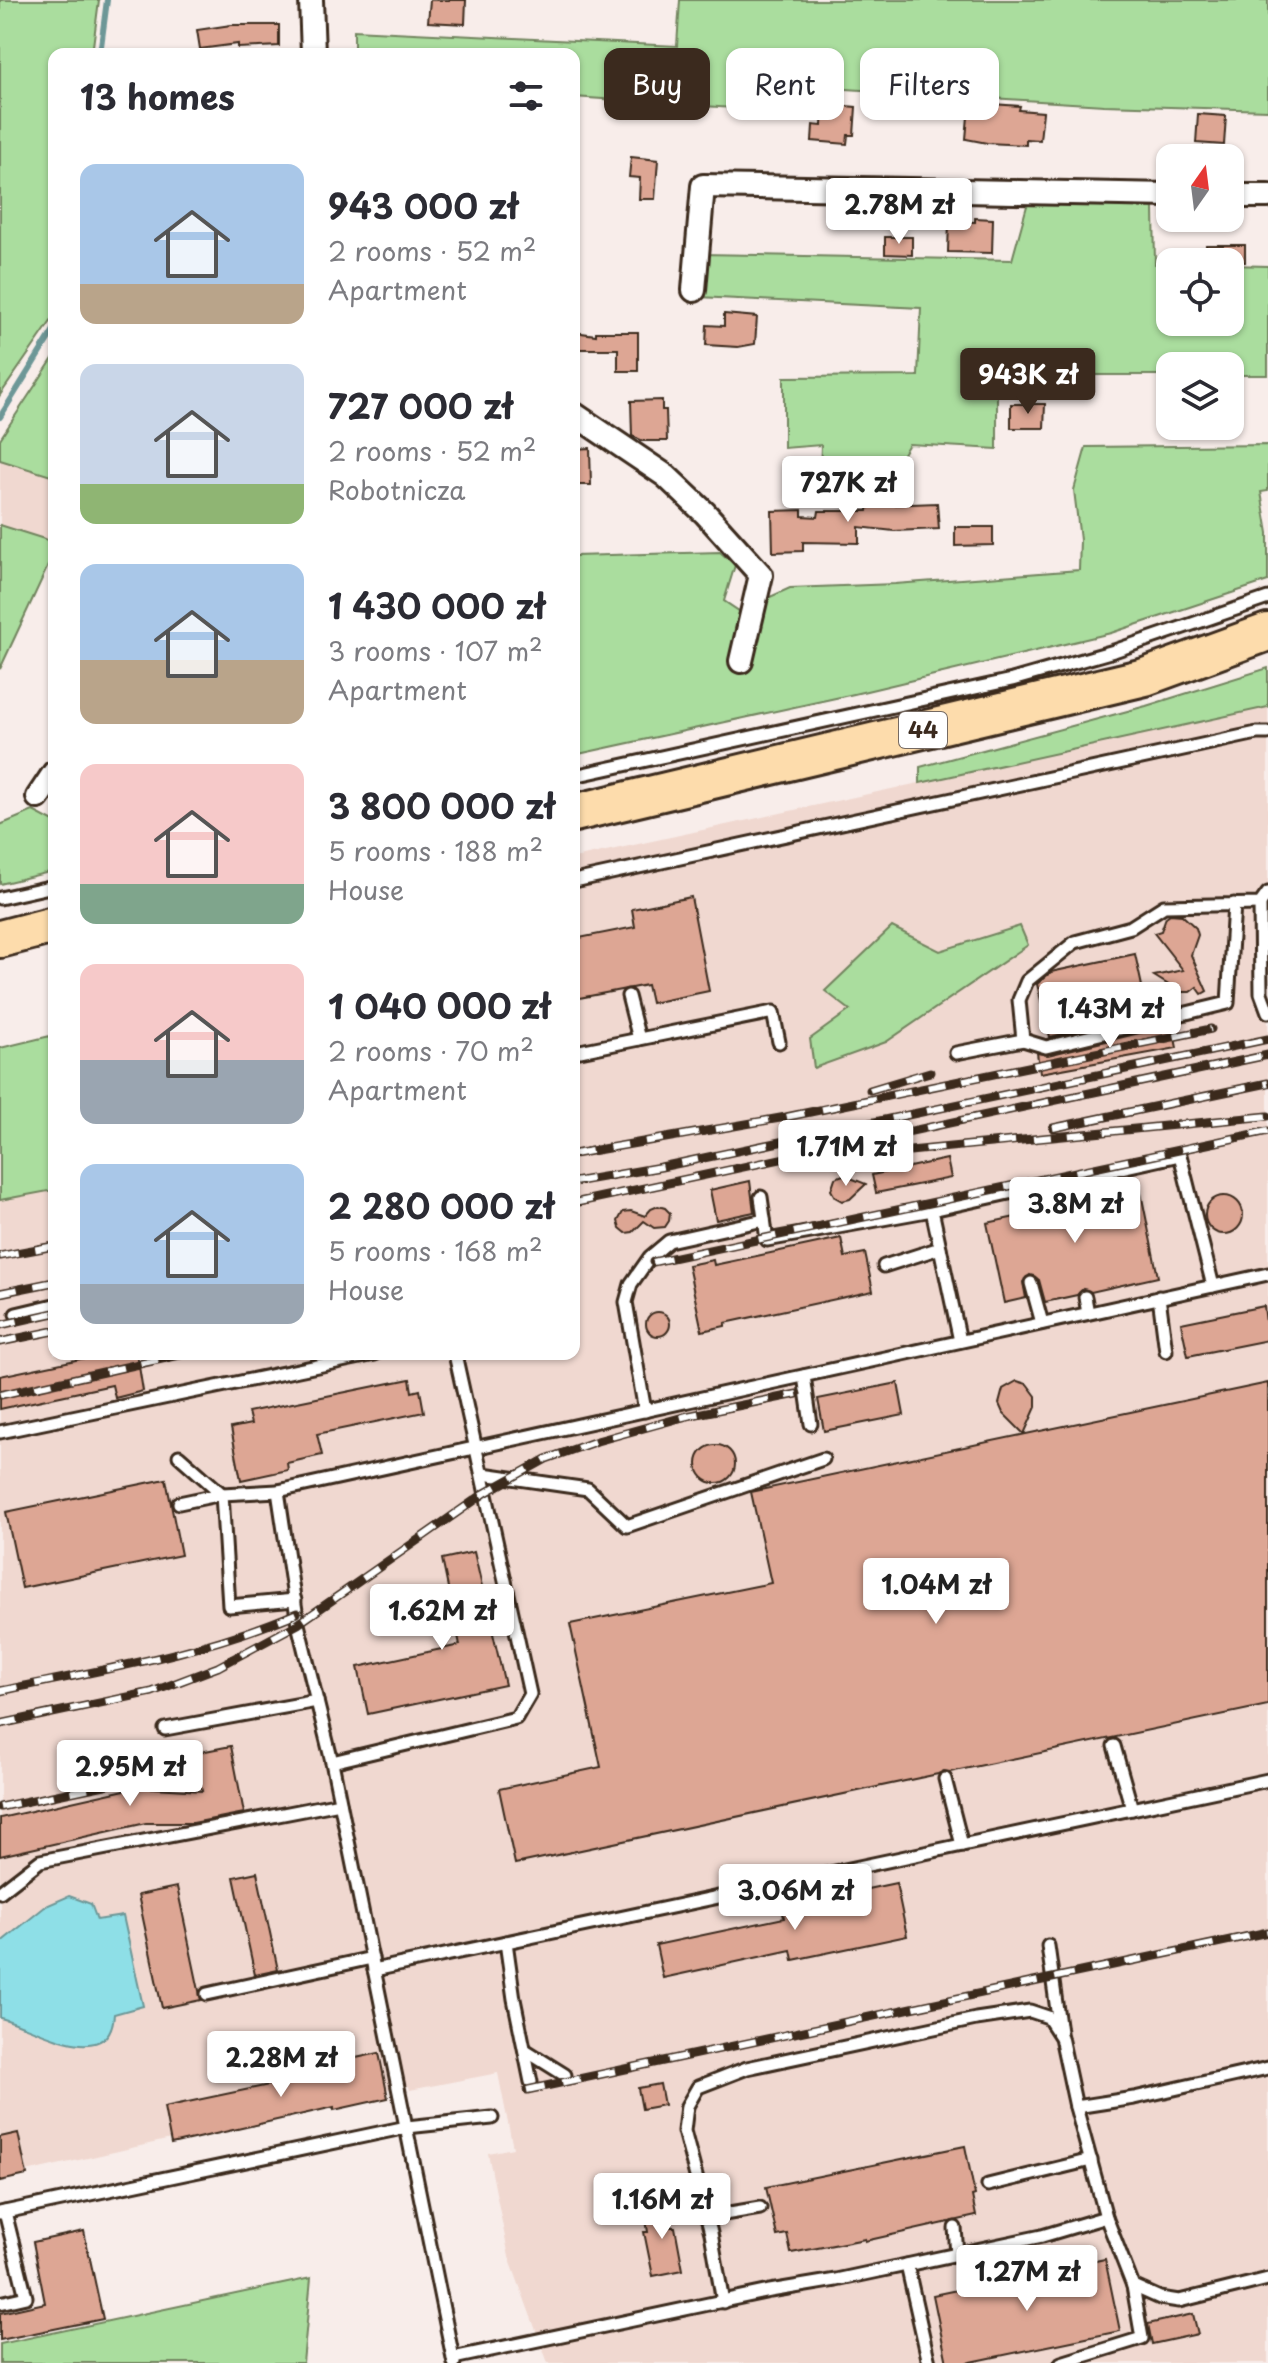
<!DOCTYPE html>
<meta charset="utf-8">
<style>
:root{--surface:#fff;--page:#f2f2f3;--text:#2b2b33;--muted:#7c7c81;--accent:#3b2a1e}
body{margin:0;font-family:"Playpen Sans",sans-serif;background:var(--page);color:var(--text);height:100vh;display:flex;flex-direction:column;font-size:30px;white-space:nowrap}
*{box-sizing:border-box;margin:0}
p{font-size:26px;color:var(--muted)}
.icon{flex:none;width:44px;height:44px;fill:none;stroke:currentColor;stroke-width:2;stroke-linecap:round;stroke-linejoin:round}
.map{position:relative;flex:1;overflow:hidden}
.side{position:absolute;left:48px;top:48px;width:532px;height:1312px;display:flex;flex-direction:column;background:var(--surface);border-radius:16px;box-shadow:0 2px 6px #0004}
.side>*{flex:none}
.guide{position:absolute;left:604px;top:48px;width:544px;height:72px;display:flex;gap:16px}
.needle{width:52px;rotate:14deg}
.tools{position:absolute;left:1156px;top:144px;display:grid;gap:16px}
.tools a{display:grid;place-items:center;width:88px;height:88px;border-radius:16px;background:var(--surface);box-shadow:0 2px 6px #0004;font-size:40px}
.price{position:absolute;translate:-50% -68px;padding:0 18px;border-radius:8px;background:#fff;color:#222;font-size:26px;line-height:52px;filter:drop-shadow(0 2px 4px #0008)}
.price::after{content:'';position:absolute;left:50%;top:48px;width:24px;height:18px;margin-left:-12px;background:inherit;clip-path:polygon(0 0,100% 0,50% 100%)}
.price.active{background:var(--accent);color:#fff}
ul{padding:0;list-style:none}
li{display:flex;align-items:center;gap:24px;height:200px;padding:0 32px}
li span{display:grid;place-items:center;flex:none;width:224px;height:160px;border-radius:16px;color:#555}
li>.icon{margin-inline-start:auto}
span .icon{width:96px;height:96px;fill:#fffc;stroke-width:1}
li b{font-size:34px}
h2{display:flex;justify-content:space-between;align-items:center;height:96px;padding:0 32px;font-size:34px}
.chip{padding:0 28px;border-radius:16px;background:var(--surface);box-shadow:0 2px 6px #0004;font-size:28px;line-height:72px}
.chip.active{background:var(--accent);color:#fff}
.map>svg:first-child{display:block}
</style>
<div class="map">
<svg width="1268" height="2363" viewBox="0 0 1268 2363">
<rect width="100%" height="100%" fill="#f8edea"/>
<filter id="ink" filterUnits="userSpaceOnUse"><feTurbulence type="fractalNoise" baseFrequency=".0125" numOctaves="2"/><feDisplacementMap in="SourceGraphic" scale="16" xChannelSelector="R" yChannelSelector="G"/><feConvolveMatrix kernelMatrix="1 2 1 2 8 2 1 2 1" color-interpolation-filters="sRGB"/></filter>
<g filter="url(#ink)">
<g fill="#f0d8d0">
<polygon points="0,460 54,477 54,542 0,525"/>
<polygon points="1268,707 1268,2363 548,2363 509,2257 488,2153 513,2148 498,2073 410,2090 409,2086 398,2087 0,2178 0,1200 54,1190 54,1354 574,1354 574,858"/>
</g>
<g fill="#aadd9e" stroke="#72845e" stroke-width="2">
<polygon points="0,0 99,0 92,54 54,54 54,317 0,395"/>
<polygon points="680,0 1268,0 1268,110 1104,105 747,83 747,109 574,97 574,54 354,54 354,30 677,46"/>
<polygon points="1028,202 1154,208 1155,264 1170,265 1170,322 1230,322 1230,265 1268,266 1268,375 1230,375 1230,366 1170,366 1170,375 997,375 997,449 909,444 891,473 820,472 821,445 784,448 784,377 918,376 921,308 699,297 702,254 1012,260"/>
<polygon points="54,357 54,477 0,460 0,439"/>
<polygon points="1268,445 1268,491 1261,492 1268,533 1268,581 1111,633 854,694 574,755 574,556 720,552 735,565 724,601 739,611 790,588 895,584 1079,570 1080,540 1074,490 1086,447"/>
<polygon points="0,525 54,542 54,553 0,669"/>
<polygon points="1268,668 1268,707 920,783 920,767 1146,706"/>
<polygon points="33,811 54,822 54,871 0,884 0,825"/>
<polygon points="1020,926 1028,945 886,1042 814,1068 810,1039 850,1010 825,991 892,927 940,951"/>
<polygon points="54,1035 54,1190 0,1200 0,1048"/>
<polygon points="311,2278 303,2363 0,2363 0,2344"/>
</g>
<path fill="#8edfe7" stroke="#6d9797" stroke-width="2" d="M69 1896 91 1904 97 1920 123 1916 143 2006 114 2014C110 2075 34 2026 0 2018V1943L46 1906Z"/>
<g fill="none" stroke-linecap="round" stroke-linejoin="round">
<g stroke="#6d9797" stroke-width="6">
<polyline points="100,54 107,0"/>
<polyline points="0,417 54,330"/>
</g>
</g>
<g fill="#dda694" stroke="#3b2a1e" stroke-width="2">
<polygon points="430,0 466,0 465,24 428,22"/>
<polygon points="231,25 279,25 279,46 238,48 238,44 200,49 197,30"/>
<polygon points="872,100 892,102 891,118 871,117"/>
<polygon points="978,103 1020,106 1019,110 1043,112 1040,140 1026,139 1026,145 987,143 966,139 969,105 977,106"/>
<polygon points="823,104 856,107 854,135 848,135 847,144 812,141 813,125 822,126"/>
<polygon points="1198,114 1226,116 1224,145 1196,143"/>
<polygon points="631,157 658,160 655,199 639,199 640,178 629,177"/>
<polygon points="975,218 993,219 992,253 948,252 949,221 975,222"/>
<polygon points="885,237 912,237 912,255 885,254"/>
<rect x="1206" y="245" width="39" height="17"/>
<polygon points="724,314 757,317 755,344 738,347 706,345 707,325 724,326"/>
<polygon points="574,332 596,335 596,332 638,332 638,371 618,371 618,349 574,349"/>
<polygon points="662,400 662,410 666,410 667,441 643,441 632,436 631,401"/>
<polygon points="1011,404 1045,404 1044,428 1011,428"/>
<polygon points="590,448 591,485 574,485 574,449"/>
<polygon points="869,502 885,502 885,505 937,503 939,529 894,531 859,527 859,543 803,542 803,551 773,552 772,511 802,510 802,516 818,517 819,511 868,511"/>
<polygon points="955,527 993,527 993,545 955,546"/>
<polygon points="691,897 709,991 651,1003 647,985 574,999 574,939 635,927 632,909"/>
<polygon points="1170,914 1182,915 1196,928 1198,935 1191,955 1207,991 1202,994 1197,987 1190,992 1180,992 1154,976 1183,970 1154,933 1161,931 1166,917"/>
<polygon points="1135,954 1148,1014 1050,1037 1037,984 1051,972"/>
<polygon points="1173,1028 1177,1048 1040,1073 1037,1053 1048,1055 1152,1030 1153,1032"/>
<polygon points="947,1159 951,1178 876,1193 872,1175"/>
<polygon points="843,1175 866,1184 850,1199 842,1201 835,1197 831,1190 835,1178"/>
<polygon points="750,1181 754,1212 716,1220 710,1190"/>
<polygon points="1139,1183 1158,1277 1091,1292 1083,1289 1077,1295 1045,1302 1039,1280 1030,1275 1023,1282 1026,1298 1004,1303 987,1223 1025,1215 1024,1208"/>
<circle cx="1224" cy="1215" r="19"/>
<polygon points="658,1206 665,1208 670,1213 669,1221 665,1227 654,1228 644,1221 633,1232 626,1233 620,1228 618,1221 623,1212 631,1211 645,1216 651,1209"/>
<polygon points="841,1238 845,1257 865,1253 873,1291 725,1323 725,1326 702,1331 688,1265 713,1260 714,1265"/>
<polygon points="1264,1306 1268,1340 1188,1356 1181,1323"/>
<circle cx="658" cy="1324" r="12"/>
<polygon points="104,1354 137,1354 143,1391 115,1398 112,1385 0,1409 0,1376"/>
<polygon points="410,1379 412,1392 420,1390 424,1412 317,1434 322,1455 287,1463 288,1470 241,1480 231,1428 251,1424 248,1412"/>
<polygon points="1017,1381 1027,1384 1036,1396 1036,1407 1024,1434 1003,1413 999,1404 1003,1389"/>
<polygon points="898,1383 904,1415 824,1431 818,1399"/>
<polygon points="1268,1383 1268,1705 950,1772 944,1771 938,1774 515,1864 499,1789 601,1767 570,1624 771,1583 751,1492"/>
<circle cx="716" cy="1464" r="19"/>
<polygon points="166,1479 181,1555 22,1588 6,1512"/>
<polygon points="474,1552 505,1685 368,1714 358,1667 460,1645 442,1559"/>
<polygon points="231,1746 244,1813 193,1823 146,1823 0,1856 0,1818 138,1787 202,1791 195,1753"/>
<polygon points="257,1872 278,1970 255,1975 234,1877"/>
<polygon points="896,1883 907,1936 793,1960 791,1950 663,1978 656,1945 784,1918 782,1907"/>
<polygon points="177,1887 201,2000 162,2008 138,1895"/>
<polygon points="379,2053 388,2098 334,2110 334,2107 171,2144 164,2107 269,2085 268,2077"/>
<polygon points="660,2084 664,2105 642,2109 638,2088"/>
<polygon points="18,2133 27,2175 0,2181 0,2137"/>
<polygon points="965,2146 975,2195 972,2196 976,2216 865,2241 865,2239 791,2253 787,2234 777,2236 766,2187"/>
<polygon points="666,2204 671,2227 675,2227 683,2270 653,2276 644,2232 648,2232 644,2207"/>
<polygon points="84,2231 103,2319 0,2340 0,2313 45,2303 33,2242"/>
<polygon points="1105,2259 1120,2331 966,2363 947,2363 933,2295"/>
<polygon points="1193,2314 1198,2334 1152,2344 1148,2324"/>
</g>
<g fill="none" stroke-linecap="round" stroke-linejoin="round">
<g stroke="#3b2a1e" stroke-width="17">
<g id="service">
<polyline points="574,776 1012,680 1114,651 1268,598"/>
<polyline points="574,881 1257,733 1268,733"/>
<polyline points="0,898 54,886"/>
<polyline points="1234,904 1228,1003 1046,1047 1023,1040 1019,1000 1027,981 1075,942 1131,927 1164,906 1260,904 1268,893"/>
<polyline points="1260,904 1261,993 1268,1012"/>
<polyline points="628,996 639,1039"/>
<polyline points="574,1050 580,1051 773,1012 779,1042"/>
<polyline points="956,1053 1023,1040"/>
<polyline points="761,1197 767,1240 932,1210"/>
<polyline points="884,1266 940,1248"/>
<polyline points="1031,1283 1042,1323"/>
<polyline points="1085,1297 1088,1313"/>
<polyline points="1159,1297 1166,1351"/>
<polyline points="16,1314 54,1305"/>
<polyline points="960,1341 932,1210 1180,1155 1213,1286"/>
<polyline points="804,1376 811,1424"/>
<polyline points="645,1411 626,1302 631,1284 650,1257 669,1241 764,1220"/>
<polyline points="0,1432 375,1354"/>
<polyline points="179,1456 222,1494 179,1503"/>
<polyline points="483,1474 588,1489 627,1526 823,1459"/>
<polyline points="278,1491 222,1494 229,1606 295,1600"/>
<polyline points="165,1729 317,1701"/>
<polyline points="1114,1746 1132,1809"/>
<polyline points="332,1762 516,1718 530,1694 455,1354"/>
<polyline points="945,1779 962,1845"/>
<polyline points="793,1881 1268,1780"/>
<polyline points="0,1892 40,1861 340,1803"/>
<polyline points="506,1942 514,1999 531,2082"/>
<polyline points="1048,1946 1060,2032"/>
<polyline points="374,1970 780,1884"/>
<polyline points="207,1994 372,1958"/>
<polyline points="525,2050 565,2075"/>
<polyline points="1076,2107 1134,2098 1268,2068"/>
<polyline points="988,2185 1091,2160"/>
<polyline points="644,2199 699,2190"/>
<polyline points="0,2213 407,2127 492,2118"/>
<polyline points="706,2217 760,2208"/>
<polyline points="955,2228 957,2254"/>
<polyline points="907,2265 929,2363"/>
<polyline points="723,2302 711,2233 684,2131 687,2106 698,2087 747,2068 976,2019 1030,2011 1048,2017 1061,2037 1076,2107 1106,2217 1133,2286 1160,2298 1179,2301 1268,2279"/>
<polyline points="0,2303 26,2297 5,2212"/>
<polyline points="453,2358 770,2291 836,2280 1042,2236 1106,2217"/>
<polyline points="454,2363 332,1762 298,1624 278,1491 1268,1274"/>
<polyline points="1061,2363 1142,2338 1133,2286"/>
</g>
</g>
<g stroke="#3b2a1e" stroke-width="28">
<g id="minor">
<polyline points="311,0 313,54"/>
<polyline points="1230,196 1268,196"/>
<polyline points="694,290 703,186 1170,195"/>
<polyline points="574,414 666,476 705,513 761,575 741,661"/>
<polyline points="38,797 54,773"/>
</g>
</g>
<g stroke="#3b2a1e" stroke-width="42">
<g id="primary">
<polyline points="574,813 1145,677 1268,632"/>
<polyline points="0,939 54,925"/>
</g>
</g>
<use href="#service" stroke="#fff" stroke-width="11"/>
<use href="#minor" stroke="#fff" stroke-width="22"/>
<use href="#primary" stroke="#fddcac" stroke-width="36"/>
<g stroke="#3b2a1e" stroke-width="9">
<g id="rail">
<polyline points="870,1090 930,1072"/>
<polyline points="1053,1128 1268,1083"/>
<polyline points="574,1154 786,1117 1211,1029"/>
<polyline points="818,1160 1268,1116"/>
<polyline points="574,1182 661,1167 1268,1039"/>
<polyline points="574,1203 1268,1055"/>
<polyline points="0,1256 54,1246"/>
<polyline points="653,1262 1268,1131"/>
<polyline points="0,1293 54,1282"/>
<polyline points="0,1325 54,1313"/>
<polyline points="0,1342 54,1331"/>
<polyline points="0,1395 184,1354"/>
<path d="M0 1691C100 1670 202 1654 297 1613"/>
<polyline points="0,1724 152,1692 218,1667 298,1624 485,1493 546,1459 597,1441 687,1416 797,1394"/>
<polyline points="0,1807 157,1774"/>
<polyline points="527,2090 1268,1932"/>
</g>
</g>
<use href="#rail" stroke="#fff" stroke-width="6" stroke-dasharray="18" stroke-linecap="butt"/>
</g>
</g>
<g text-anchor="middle" stroke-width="8" stroke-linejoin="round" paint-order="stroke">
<rect fill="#fff" stroke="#766a62" stroke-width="2" x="899" y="712" width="48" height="36" rx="6"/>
<g font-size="22" font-weight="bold" fill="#3b2a1e">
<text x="923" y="738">44</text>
</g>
</g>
</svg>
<div class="tools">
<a><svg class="needle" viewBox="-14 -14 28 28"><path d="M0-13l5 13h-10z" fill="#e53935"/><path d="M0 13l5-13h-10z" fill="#7c7c81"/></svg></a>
<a><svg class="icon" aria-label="locate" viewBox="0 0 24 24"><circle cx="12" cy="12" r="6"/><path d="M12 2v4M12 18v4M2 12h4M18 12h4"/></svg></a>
<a><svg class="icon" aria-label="layers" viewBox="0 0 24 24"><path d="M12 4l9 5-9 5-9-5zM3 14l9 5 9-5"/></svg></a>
</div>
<b class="price" style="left:899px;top:246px">2.78M zł</b>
<b class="price active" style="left:1028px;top:416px">943K zł</b>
<b class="price" style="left:848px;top:524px">727K zł</b>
<b class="price" style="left:1110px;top:1050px">1.43M zł</b>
<b class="price" style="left:846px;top:1188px">1.71M zł</b>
<b class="price" style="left:1075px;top:1245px">3.8M zł</b>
<b class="price" style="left:936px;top:1626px">1.04M zł</b>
<b class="price" style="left:442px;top:1652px">1.62M zł</b>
<b class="price" style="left:130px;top:1808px">2.95M zł</b>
<b class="price" style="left:795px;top:1932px">3.06M zł</b>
<b class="price" style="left:281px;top:2099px">2.28M zł</b>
<b class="price" style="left:662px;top:2241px">1.16M zł</b>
<b class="price" style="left:1027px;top:2313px">1.27M zł</b>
<div class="guide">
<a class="chip active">Buy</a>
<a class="chip">Rent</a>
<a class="chip">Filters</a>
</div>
<section class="side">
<h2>13 homes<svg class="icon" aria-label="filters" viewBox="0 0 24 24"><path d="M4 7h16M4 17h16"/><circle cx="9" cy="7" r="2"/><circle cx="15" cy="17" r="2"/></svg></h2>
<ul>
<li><span style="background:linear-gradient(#a9c7e8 75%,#b9a48a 0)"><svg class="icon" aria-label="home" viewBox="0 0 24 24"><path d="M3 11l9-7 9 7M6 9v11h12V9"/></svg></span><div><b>943 000 zł</b><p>2 rooms · 52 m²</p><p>Apartment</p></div></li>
<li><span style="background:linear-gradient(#c9d6e8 75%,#8fb573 0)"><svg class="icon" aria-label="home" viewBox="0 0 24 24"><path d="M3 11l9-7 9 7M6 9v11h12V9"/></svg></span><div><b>727 000 zł</b><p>2 rooms · 52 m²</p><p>Robotnicza</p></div></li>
<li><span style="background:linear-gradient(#a9c7e8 60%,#b9a48a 0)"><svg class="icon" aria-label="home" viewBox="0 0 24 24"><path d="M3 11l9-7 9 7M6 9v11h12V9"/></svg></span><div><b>1 430 000 zł</b><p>3 rooms · 107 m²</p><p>Apartment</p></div></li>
<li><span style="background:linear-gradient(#f6c9c9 75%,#7fa58c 0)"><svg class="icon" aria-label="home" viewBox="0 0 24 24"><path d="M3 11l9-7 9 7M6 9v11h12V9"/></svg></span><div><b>3 800 000 zł</b><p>5 rooms · 188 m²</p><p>House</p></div></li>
<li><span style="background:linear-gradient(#f6c9c9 60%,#9aa5b1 0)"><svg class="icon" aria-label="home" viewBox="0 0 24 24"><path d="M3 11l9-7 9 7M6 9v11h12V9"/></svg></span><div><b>1 040 000 zł</b><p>2 rooms · 70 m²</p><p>Apartment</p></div></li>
<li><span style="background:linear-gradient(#a9c7e8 75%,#9aa5b1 0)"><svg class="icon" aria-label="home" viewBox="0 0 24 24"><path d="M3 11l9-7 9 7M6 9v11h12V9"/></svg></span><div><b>2 280 000 zł</b><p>5 rooms · 168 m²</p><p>House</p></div></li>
</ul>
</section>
</div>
